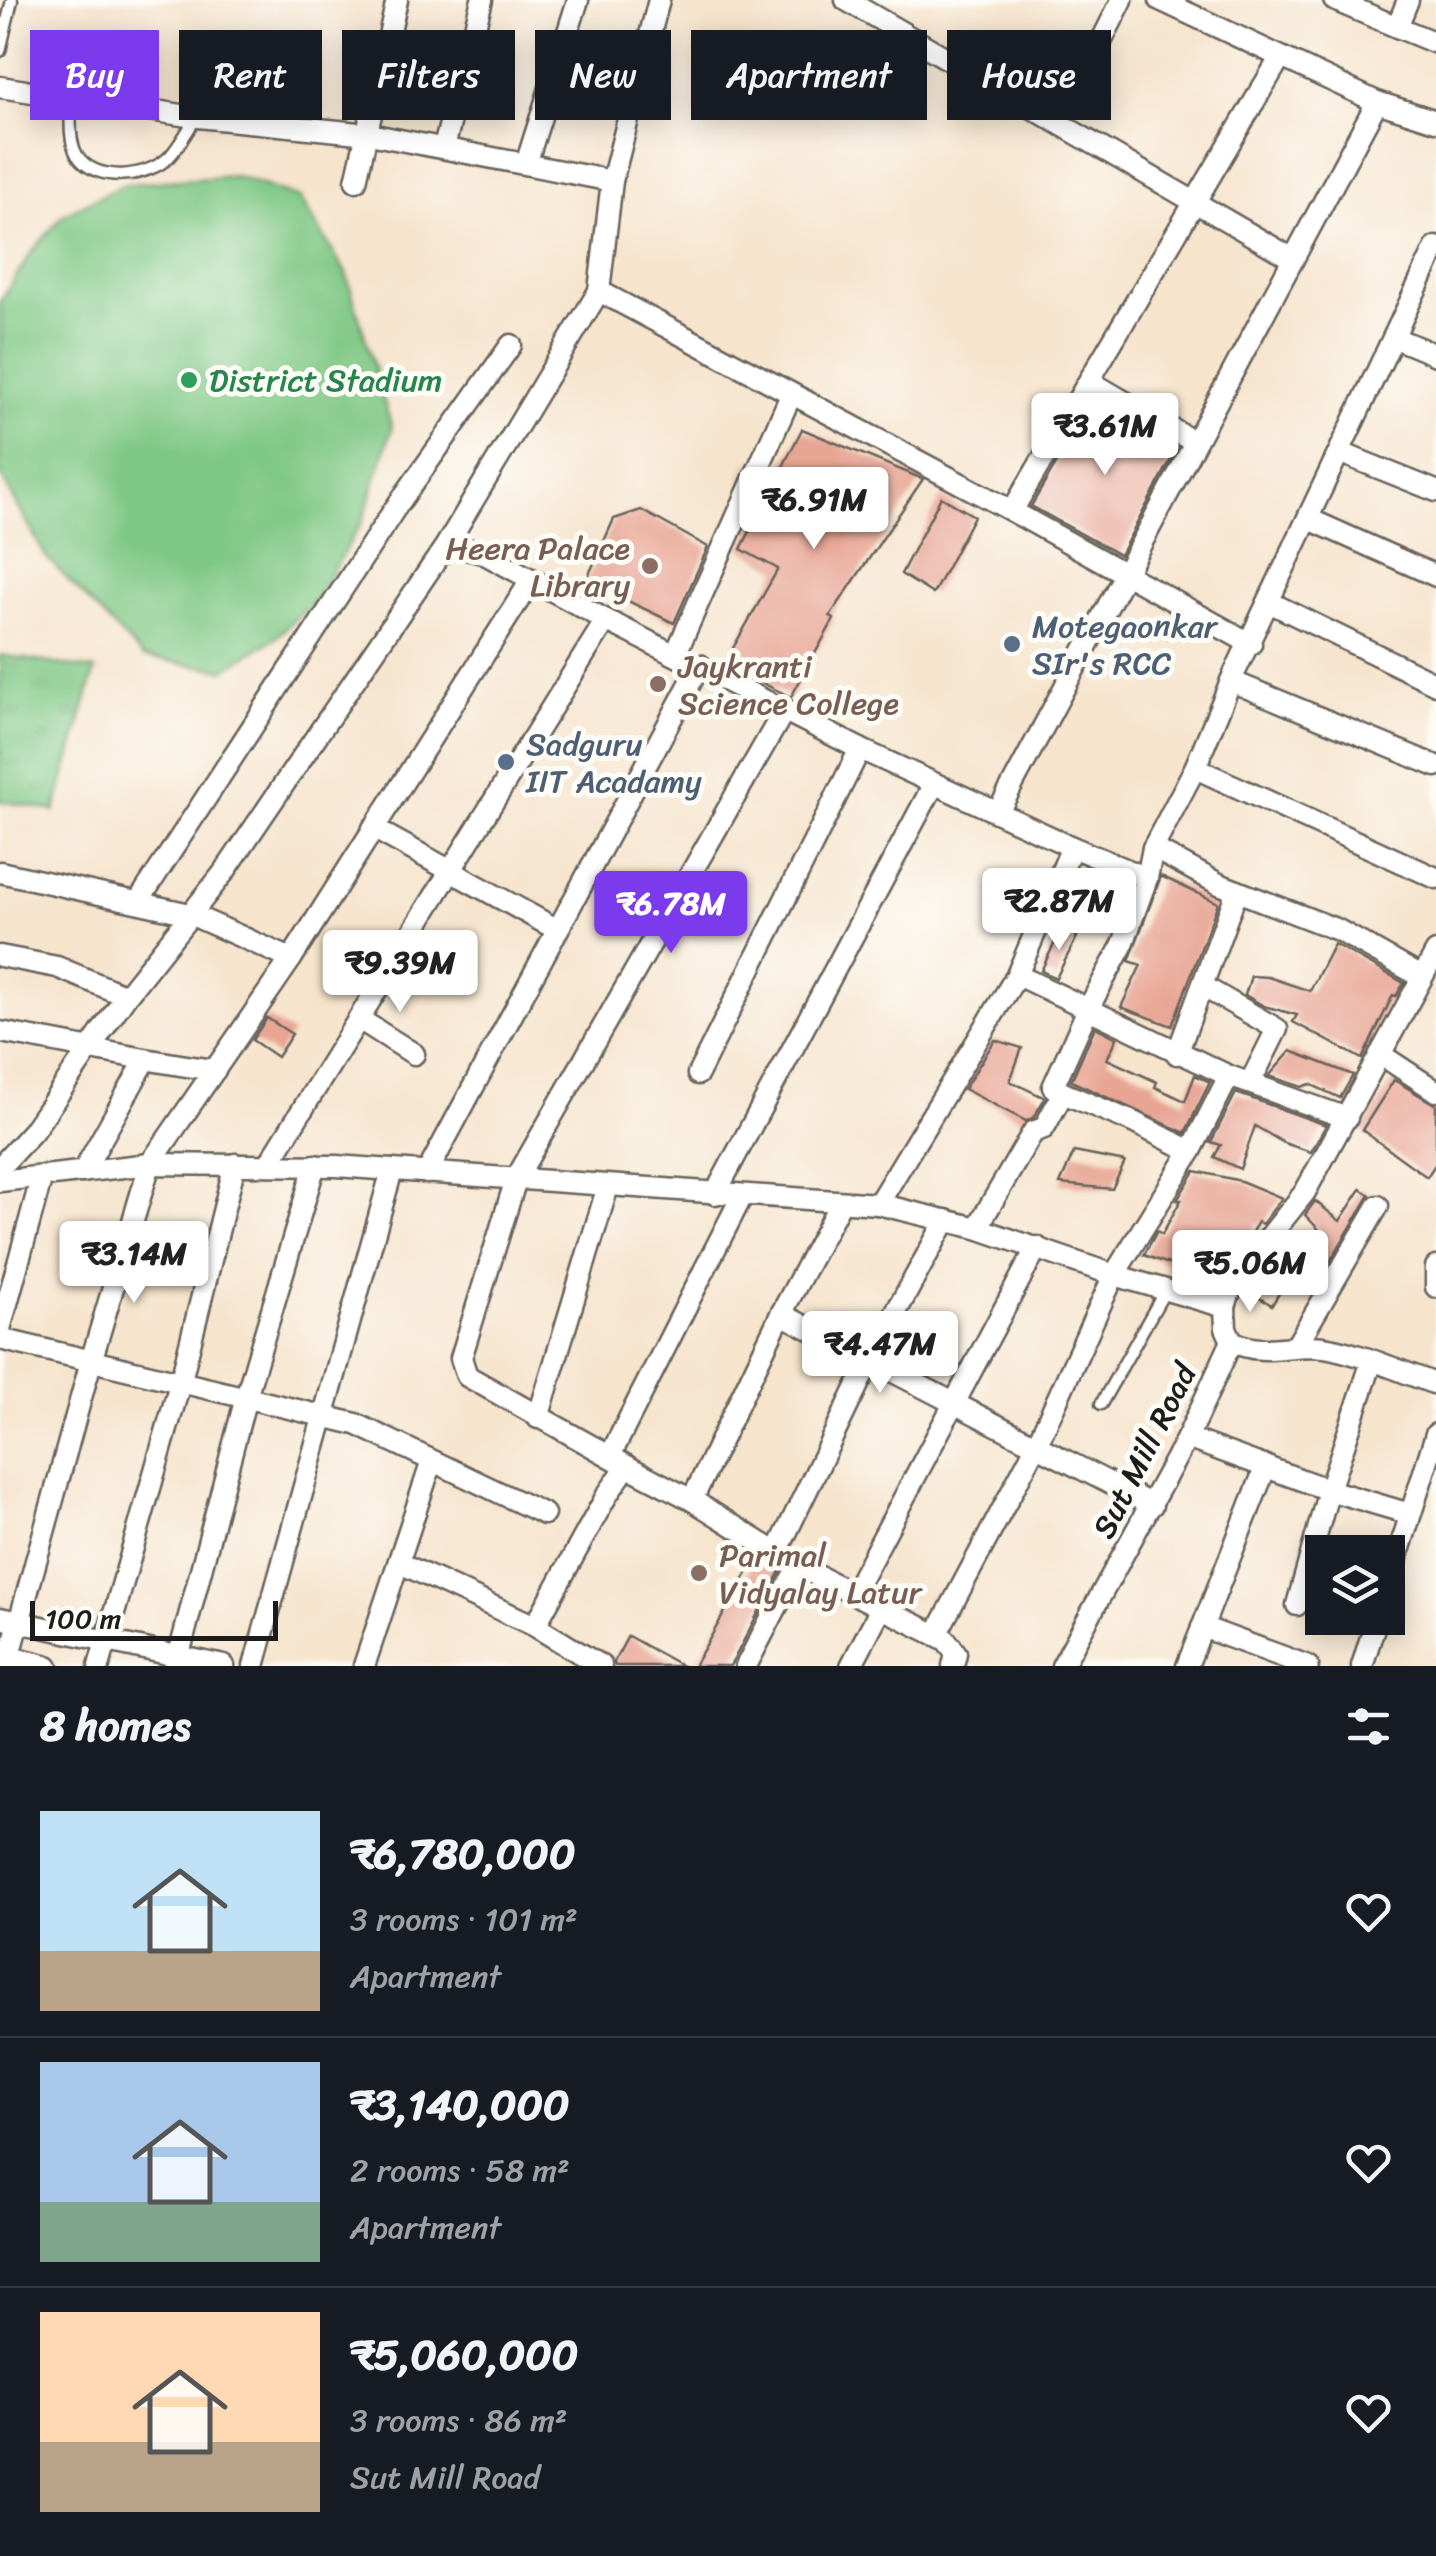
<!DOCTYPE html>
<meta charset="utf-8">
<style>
:root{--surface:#171b24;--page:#20242c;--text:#f1f3f6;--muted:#9ea1a6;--line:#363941;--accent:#7c3aed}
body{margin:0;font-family:Sriracha,sans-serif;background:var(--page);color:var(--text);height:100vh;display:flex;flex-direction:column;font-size:38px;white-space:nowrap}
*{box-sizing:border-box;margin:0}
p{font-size:32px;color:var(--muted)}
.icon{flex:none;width:55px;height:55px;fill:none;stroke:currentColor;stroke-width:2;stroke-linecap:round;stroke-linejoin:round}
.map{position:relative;height:1666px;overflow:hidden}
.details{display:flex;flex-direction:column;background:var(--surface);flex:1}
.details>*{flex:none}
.hud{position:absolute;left:30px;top:30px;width:1378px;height:90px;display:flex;gap:20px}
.buttons{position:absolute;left:1305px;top:1535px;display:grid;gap:20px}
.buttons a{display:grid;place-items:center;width:100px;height:100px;border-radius:0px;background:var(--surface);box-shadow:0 5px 25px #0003;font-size:50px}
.scale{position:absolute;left:30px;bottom:25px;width:248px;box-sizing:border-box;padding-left:10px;border:5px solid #1c1c1c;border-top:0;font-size:28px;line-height:35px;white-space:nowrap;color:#1c1c1c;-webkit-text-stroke:8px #fdfcf7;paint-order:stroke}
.price{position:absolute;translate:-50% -85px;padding:0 22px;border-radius:10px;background:#fff;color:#222;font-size:32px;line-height:65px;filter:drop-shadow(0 2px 5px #0008)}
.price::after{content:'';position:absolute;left:50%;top:60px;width:30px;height:22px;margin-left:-15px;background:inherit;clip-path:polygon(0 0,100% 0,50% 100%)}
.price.active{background:var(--accent);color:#fff}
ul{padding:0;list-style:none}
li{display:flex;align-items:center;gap:30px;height:250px;padding:0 40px}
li+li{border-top:2px solid var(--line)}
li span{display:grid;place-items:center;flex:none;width:280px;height:200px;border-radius:0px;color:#555}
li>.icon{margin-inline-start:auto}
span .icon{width:120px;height:120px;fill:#fffc;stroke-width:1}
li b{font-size:42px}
h2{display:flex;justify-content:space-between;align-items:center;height:120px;padding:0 40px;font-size:42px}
.tag{padding:0 35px;border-radius:0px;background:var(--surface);box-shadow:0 5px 25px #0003;font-size:35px;line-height:90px}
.tag.active{background:var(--accent);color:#fff}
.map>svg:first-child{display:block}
</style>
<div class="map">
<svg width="1436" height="1666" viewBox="0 0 1436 1666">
<defs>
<pattern id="park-tufts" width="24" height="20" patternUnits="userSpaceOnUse" patternTransform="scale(2.5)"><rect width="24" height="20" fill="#7ec784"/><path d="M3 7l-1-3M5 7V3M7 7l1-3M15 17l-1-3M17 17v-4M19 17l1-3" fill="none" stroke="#6caa71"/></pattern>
</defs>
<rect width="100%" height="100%" fill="#fdfcf7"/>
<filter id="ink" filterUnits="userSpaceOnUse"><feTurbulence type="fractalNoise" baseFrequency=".01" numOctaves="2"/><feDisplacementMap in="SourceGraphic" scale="20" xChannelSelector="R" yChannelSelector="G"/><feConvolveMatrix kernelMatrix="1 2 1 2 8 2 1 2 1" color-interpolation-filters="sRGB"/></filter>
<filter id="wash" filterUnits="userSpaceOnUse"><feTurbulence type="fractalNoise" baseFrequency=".0048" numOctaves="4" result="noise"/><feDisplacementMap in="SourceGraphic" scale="40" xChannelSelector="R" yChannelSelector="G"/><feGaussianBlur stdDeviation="2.25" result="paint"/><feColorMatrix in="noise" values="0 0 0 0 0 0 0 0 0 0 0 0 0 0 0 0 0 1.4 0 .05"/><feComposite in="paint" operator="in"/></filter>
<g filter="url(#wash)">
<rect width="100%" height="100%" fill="#f6e4cd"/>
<polygon fill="#7ec784" stroke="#4d7250" stroke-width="2.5" points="236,176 300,198 346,273 392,428 363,520 315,601 274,639 224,670 143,657 46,557 0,474 0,301 32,252 63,215 125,184"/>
<polygon fill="url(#park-tufts)" stroke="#4d7250" stroke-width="2.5" points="0,655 95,670 55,811 0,801"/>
<g id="blocks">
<g fill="#e8a594">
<polygon points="1094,400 1177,448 1120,555 1031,506"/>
<polygon points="802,429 923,479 830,616 834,619 791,697 724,664 778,569 741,549"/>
<polygon points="941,497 974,516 933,594 901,574"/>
<polygon points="641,510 708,547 674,623 586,581 614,519"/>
<polygon points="1091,870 1110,878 1095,916 1072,907"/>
<polygon points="1161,876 1218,903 1172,1026 1121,1007 1141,965 1129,961"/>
<polygon points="1062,928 1077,937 1056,978 1041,971"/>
<polygon points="1334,944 1404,983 1396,996 1393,995 1362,1059 1293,1022 1297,1015 1264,1006 1245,995 1251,976 1268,977 1310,991"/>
<polygon points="267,1018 292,1034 277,1057 252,1040"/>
<polygon points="1095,1027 1117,1038 1107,1059 1157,1082 1155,1087 1185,1101 1195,1075 1210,1082 1185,1133 1071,1081"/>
<polygon points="995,1040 1022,1048 1010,1081 1045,1098 1034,1117 1026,1121 964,1089"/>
<polygon points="1291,1051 1353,1075 1340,1098 1310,1084 1302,1087 1269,1076"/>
<polygon points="1394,1080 1436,1105 1436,1163 1427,1177 1362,1130"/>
<polygon points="1236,1093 1326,1125 1311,1152 1284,1143 1255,1126 1240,1169 1214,1157 1221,1145 1211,1142"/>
<polygon points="1074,1152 1125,1162 1112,1189 1060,1184"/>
<polygon points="1195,1171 1241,1181 1282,1198 1262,1224 1258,1222 1235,1258 1227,1255 1218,1282 1144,1255 1157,1231 1162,1234 1181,1200 1177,1200"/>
<polygon points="1361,1189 1370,1195 1314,1288 1290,1275 1272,1305 1245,1290 1284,1240 1318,1259 1328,1239 1305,1215 1315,1201 1340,1221"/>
<polygon points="756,1558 780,1571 733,1661 730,1666 694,1666"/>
<polygon points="628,1636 682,1666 615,1666 614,1662"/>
</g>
</g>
</g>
<g filter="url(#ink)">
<use href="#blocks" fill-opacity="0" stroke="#68625a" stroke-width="2.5"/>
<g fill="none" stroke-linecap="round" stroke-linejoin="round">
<g stroke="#68625a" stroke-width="15">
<g id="lane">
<polyline points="0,51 12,0"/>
<path d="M71 100C71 117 68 139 77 155 95 184 149 178 170 156 180 145 188 129 197 117"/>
<polyline points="1101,1404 1166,1289"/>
</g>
</g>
<g stroke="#68625a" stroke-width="25">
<g id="street">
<polyline points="846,0 1293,259"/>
<polyline points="1160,0 1377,102 1436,121"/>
<polyline points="1334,0 1397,27 1408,0"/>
<polyline points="1397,27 1436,43"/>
<polyline points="1091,62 1122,0"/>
<polyline points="0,87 188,116 369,134 612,181"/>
<polyline points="444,147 482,0"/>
<polyline points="526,164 578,0"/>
<polyline points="356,181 397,0"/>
<polyline points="599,291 1012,511 1251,644"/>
<polyline points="1395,338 1436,355"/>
<polyline points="1089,381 1194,442"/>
<polyline points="1341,453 1436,491"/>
<polyline points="1012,511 1280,58"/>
<polyline points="1309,519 1436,576"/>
<polyline points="447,544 483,553 606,620 860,749 1072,847 1147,878"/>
<polyline points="1269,602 1436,684"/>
<polyline points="676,653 791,395"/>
<polyline points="1231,681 1436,766"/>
<polyline points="1195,768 1436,878"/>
<polyline points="998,812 1377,102"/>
<polyline points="373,828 556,929"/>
<polyline points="1153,848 1219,884 1338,930 1420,976"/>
<polyline points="0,872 190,914 291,959 532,579"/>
<polyline points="138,902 394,510 511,345"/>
<polyline points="0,956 57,967 126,996"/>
<polyline points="1017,975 1229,1076 1347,1118"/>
<polyline points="1204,987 1277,1029 1250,1083"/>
<polyline points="359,1019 414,1054"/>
<path d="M0 1032C72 1044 143 1061 215 1070"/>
<polyline points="1177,1054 1237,891"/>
<polyline points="1380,1054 1436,1091"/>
<polyline points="698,1074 860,749"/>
<polyline points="1191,1151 1229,1076"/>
<polyline points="268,1165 606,620"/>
<polyline points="0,1167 33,1131 126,996 225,871 447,544 599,291 612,181 659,0"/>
<polyline points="83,1172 145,1061"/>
<polyline points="427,1173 700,665"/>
<polyline points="0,1181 150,1164 336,1166 878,1204 977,1228 1114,1275 1225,1307"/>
<polyline points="715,1194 934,784"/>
<polyline points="878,1204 1017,975 1072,847"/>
<polyline points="977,1228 1033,1132 1044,1128 1063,1093 1053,1087 1088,1009 1123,944 1147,878 1153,848 1195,768 1233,676 1436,247"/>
<polyline points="1436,1267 1436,1287"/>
<polyline points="781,1314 1152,1505"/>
<polyline points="0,1329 42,1176"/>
<polyline points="0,1339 356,1424 544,1514"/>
<path d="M1232 1341C1263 1358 1292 1342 1324 1347 1363 1354 1399 1371 1436 1384"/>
<polyline points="1296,1346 1378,1206"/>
<polyline points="538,1418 608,1186"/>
<polyline points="1187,1438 1329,1490 1410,1514"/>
<polyline points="610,1456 742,1196"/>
<polyline points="627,1466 692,1500 798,1566 946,1640 956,1653 953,1666"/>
<polyline points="692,1500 781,1314 841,1202"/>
<polyline points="776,1554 870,1360 946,1220"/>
<polyline points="400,1563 535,1626 601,1666"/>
<polyline points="1388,1586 1436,1434"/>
<polyline points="853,1594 1037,1247"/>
<polyline points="1297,1605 1329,1490 1372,1361"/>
<polyline points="0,1618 224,1666"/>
<polyline points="535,1626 607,1495 627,1466 467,1376 461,1358 516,1179 785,709"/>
<polyline points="1202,1627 1308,1666"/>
<polyline points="936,1635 1036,1446 1114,1275 1191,1151 1133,1122 1063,1093"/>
<polyline points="10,1656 48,1666"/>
<polyline points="7,1666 92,1358 150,1164 291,959"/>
<polyline points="99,1666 181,1380 235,1164"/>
<polyline points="176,1666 246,1397 315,1165"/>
<polyline points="254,1666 392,1170"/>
<polyline points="364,1666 432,1461"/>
<polyline points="746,1666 798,1566"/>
<polyline points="851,1666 881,1608"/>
<polyline points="1062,1666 1187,1438 1232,1341 1226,1328 1225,1307 1232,1284 1305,1192 1436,952"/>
<polyline points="1187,1666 1266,1466"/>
<polyline points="1362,1666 1377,1618"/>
</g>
</g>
<use href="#lane" stroke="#fff" stroke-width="10"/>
<use href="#street" stroke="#fff" stroke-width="20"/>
</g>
</g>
<circle fill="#2e9e5b" stroke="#fdfcf7" stroke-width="4" cx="189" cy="380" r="10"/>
<g fill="#8d6e63" stroke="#fdfcf7" stroke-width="4">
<circle cx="650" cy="566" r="10"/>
<circle cx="658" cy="684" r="10"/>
<circle cx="699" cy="1573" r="10"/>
</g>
<g fill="#5c6f8a" stroke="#fdfcf7" stroke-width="4">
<circle cx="1012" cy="644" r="10"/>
<circle cx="506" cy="762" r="10"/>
</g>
<g text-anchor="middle" stroke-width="10" stroke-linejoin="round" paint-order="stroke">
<g font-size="32" fill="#27864d" stroke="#fdfcf7" text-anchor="start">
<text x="209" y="391">District Stadium</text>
</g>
<g font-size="32" fill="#785e54" stroke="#fdfcf7" text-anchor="start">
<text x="630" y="559" text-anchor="end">Heera Palace<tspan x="630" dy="37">Library</tspan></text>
<text x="678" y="677">Jaykranti<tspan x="678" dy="37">Science College</tspan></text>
<text x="719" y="1566">Parimal<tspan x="719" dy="37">Vidyalay Latur</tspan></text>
</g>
<g font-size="32" fill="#4e5e75" stroke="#fdfcf7" text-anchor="start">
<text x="1032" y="637">Motegaonkar<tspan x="1032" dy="37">SIr's RCC</tspan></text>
<text x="526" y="755">Sadguru<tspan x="526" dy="37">IIT Acadamy</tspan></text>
</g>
<g font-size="32" fill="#1c1c1c" stroke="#fdfcf7">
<text transform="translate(1144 1451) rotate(-63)" y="11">Sut Mill Road</text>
</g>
</g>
</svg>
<div class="buttons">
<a><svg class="icon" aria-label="layers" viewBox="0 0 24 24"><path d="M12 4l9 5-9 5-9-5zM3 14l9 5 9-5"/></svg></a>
</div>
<div class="scale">100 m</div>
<b class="price" style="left:1105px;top:478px">₹3.61M</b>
<b class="price" style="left:814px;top:552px">₹6.91M</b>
<b class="price" style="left:1059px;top:953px">₹2.87M</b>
<b class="price active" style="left:671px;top:956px">₹6.78M</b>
<b class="price" style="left:400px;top:1015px">₹9.39M</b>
<b class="price" style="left:134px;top:1306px">₹3.14M</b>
<b class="price" style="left:1250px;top:1315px">₹5.06M</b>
<b class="price" style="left:880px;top:1396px">₹4.47M</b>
<div class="hud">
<a class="tag active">Buy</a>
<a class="tag">Rent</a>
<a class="tag">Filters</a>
<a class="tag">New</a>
<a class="tag">Apartment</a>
<a class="tag">House</a>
</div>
</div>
<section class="details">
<h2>8 homes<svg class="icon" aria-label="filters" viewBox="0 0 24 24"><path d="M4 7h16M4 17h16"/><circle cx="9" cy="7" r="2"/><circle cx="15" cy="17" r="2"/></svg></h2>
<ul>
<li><span style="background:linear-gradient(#bfe0f5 70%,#b9a48a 0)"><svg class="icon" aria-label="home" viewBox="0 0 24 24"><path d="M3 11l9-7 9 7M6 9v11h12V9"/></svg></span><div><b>₹6,780,000</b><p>3 rooms · 101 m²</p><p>Apartment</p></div><svg class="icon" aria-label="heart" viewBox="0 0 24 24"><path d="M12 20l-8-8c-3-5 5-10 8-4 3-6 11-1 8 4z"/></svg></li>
<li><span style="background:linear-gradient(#a9c7e8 70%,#7fa58c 0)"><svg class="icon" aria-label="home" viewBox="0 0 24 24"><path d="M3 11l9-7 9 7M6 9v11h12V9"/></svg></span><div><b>₹3,140,000</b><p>2 rooms · 58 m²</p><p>Apartment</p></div><svg class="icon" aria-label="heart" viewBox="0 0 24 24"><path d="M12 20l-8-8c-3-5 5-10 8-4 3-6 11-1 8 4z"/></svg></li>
<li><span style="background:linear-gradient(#ffd9b3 65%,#b9a48a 0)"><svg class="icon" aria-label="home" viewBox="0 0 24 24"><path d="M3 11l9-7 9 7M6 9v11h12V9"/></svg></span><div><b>₹5,060,000</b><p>3 rooms · 86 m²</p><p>Sut Mill Road</p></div><svg class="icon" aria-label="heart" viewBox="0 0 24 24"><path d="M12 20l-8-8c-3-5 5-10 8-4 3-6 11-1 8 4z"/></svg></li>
</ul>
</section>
